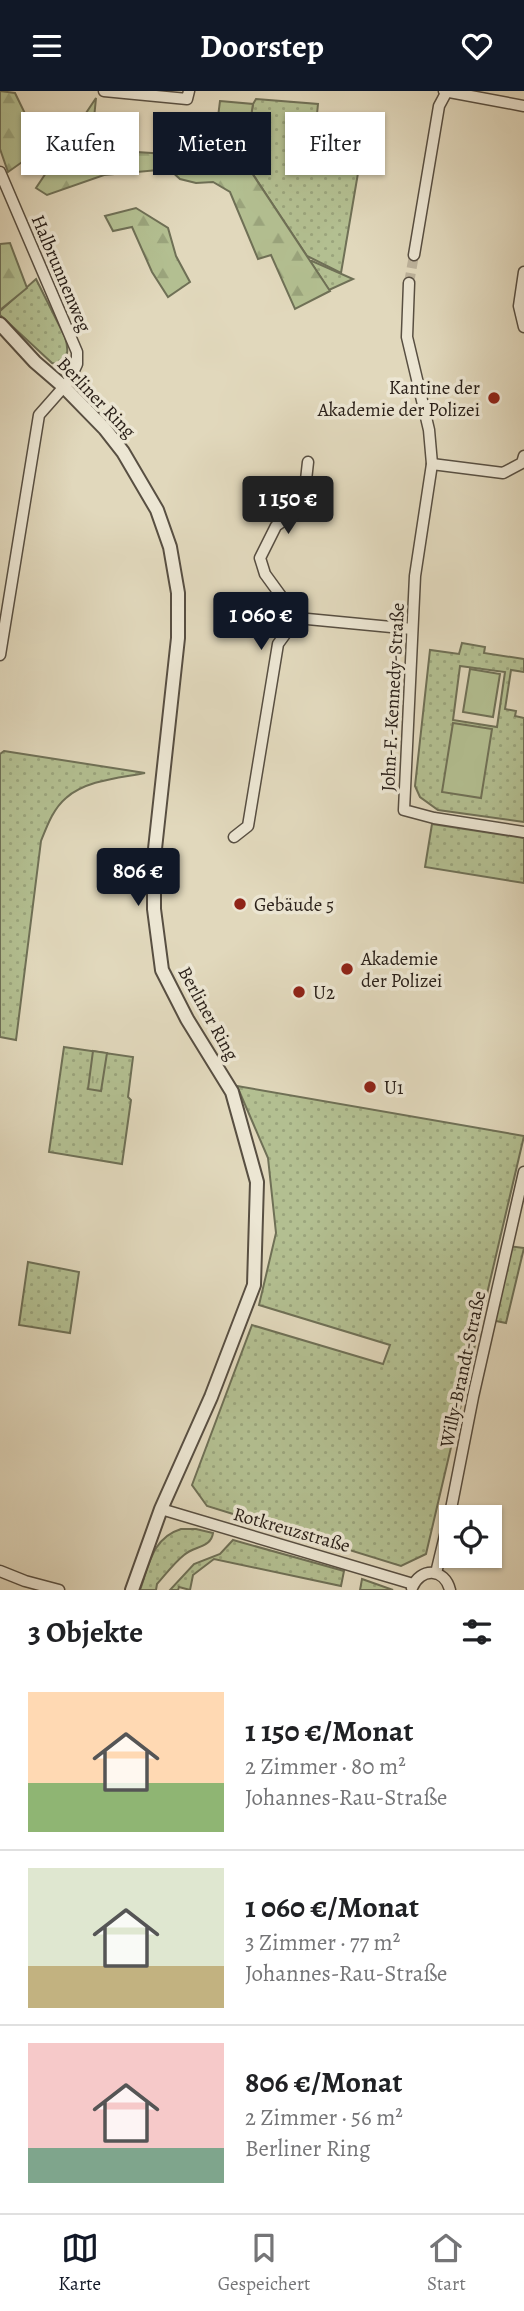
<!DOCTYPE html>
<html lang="de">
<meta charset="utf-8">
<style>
:root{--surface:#fff;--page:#f2f2f2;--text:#202124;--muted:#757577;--line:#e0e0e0;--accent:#111827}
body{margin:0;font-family:Alegreya,serif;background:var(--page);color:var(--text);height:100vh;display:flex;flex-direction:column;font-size:26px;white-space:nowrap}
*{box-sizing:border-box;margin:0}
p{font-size:23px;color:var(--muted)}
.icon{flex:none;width:38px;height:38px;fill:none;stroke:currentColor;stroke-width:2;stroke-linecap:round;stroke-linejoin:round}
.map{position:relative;height:1499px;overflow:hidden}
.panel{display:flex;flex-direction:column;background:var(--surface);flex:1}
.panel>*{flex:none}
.hud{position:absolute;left:21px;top:21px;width:483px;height:63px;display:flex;gap:14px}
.fabs{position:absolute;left:439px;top:1414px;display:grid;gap:14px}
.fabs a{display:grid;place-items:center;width:63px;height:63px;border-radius:0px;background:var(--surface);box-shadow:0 2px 5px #0004;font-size:35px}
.price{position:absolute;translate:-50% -60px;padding:0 16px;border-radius:7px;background:var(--accent);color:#fff;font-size:23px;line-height:46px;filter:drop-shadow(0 2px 4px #0008)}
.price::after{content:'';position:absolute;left:50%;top:42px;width:21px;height:16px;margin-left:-10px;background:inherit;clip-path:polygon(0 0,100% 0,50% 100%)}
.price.selected{background:#222;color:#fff}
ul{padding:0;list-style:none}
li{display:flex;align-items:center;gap:21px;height:175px;padding:0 28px}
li+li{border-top:2px solid var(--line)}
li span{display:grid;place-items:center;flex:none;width:196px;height:140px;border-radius:0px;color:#555}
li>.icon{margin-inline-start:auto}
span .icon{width:84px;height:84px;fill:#fffc;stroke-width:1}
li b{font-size:30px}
h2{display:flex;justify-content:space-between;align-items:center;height:84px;padding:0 28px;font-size:30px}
.tag{padding:0 24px;border-radius:0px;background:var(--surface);box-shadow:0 2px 5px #0004;font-size:24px;line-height:63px}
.tag.selected{background:var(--accent);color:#fff}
header{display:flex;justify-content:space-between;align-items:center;height:91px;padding:0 28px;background:var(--accent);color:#fff;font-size:32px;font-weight:700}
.dock{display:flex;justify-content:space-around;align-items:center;height:98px;border-top:2px solid var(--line);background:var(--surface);font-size:19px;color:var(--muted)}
.dock a{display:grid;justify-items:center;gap:4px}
.dock .selected{color:var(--accent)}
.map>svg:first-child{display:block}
</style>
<header><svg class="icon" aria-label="menu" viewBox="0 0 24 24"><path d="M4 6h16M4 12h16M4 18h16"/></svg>Doorstep<svg class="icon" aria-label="heart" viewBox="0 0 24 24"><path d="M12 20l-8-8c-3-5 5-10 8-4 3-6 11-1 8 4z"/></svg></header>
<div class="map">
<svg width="524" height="1499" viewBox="0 0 524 1499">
<defs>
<pattern id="grass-dots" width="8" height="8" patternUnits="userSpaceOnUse" patternTransform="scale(1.75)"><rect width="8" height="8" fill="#b3bf91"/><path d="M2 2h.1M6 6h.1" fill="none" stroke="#9aa47c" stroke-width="1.8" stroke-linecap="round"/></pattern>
<pattern id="forest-firs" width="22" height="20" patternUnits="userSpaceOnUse" patternTransform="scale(1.75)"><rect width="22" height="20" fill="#b3bf91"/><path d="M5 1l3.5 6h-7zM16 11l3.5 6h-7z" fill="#9aa47c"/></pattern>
<pattern id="park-tufts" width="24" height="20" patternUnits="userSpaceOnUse" patternTransform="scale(1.75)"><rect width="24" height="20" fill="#b3bf91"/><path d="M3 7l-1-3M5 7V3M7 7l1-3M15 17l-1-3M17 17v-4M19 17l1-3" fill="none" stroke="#9aa47c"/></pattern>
</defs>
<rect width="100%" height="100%" fill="#e1d8bc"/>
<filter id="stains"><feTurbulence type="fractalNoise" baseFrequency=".00286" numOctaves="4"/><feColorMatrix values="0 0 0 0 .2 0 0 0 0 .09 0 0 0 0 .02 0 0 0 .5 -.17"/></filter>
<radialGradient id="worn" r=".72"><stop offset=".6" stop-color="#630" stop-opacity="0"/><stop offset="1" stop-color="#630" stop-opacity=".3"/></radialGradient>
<g fill="url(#grass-dots)" stroke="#6f7056" stroke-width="2" fill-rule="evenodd">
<polygon points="256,8 318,13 316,33 365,41 341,182 307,165 244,70 253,13"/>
<polygon points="310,170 312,170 353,188 329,199"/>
<path d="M36 188 65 246C68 256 69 265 62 274L52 272 0 224V220Z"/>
<path d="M462 552 485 556 484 562 524 568V581L511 579 505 618 516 620 515 625 524 627V731L438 719 420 706 415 695 430 559 459 563ZM460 575 505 581 497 636 453 629Z"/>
<path d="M4 660 145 682C120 687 86 689 66 707 53 718 47 735 41 750L16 949 0 946V663Z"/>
<polygon points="432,733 524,747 524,792 425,776"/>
<polygon points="64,956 133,966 128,1006 131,1009 122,1073 49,1061"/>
<polygon points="237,995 524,1045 426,1463 401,1475 207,1415 192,1394 252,1234 383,1273 390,1254 259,1214 276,1142 268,1067"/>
<polygon points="507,1155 524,1157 506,1232 491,1229"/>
<polygon points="28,1171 79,1181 70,1242 19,1234"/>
<path d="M181 1438H196L213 1442C211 1457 194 1455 184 1464 174 1472 166 1483 157 1493L156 1499H140C149 1474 152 1447 181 1438Z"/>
<polygon points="233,1449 344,1480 341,1495 214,1468 193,1484 190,1499 179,1496 178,1499 170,1499 194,1473 220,1463"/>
<polygon points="362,1488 393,1499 360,1499"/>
</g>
<g fill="url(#forest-firs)" stroke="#6f7056" stroke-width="2">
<polygon points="0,0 15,2 34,41 25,69 8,81 0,58"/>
<polygon points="96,7 91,58 213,66 244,70 330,200 295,218 271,164 258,168 230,101 213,91 196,92 180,88 169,78 104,84 47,104 36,97"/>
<polygon points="136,117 168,137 176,165 190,191 168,206 152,181 132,136 113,140 105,125"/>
<polygon points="10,152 27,197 0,219 0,153"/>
</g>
<polygon fill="url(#park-tufts)" stroke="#6f7056" stroke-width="2" points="93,960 107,962 101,1000 88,998"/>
<g fill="#b3bf91" stroke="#6f7056" stroke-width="2">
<polygon points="220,10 253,13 244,70 213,66"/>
<polygon points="470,578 500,583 493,626 463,621"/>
<polygon points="453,632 492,638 481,707 442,701"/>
</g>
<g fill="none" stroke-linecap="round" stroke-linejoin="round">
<polyline stroke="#bdb39c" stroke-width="10" stroke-dasharray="10 5" stroke-linecap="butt" points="409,192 414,164"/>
<g stroke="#584f42" stroke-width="13">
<g id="minor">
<polyline points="104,0 187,8 189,0"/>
<polyline points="444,0 524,15"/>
<polyline points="0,81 77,261 77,273 69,290 39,324 0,564"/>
<polyline points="414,164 439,15 446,2"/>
<polyline points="524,181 519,215 524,236"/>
<polyline points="409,192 407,246 429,339 432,373 415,485 404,719 434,727 524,741"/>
<polyline points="432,373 503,382 522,372 524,365"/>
<polyline points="297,527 265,483 260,467 276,435 303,416 308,371"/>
<polyline points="234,746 248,735 278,553 297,527 412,538"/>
<polyline points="161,1418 413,1493"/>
<polyline points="0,1480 25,1490 59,1499"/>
<polyline points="436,1482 449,1428 473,1306 524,1081"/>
<path d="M412 1497C420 1476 445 1477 450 1499"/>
</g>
</g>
<g stroke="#584f42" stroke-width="16">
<polyline id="tertiary" points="0,233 35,271 64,296 105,338 123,361 157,419 170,456 178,502 178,547 154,767 154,818 162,879 187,928 232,1001 257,1091 254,1194 211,1306 161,1418 132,1499"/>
</g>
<use href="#minor" stroke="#ece6d3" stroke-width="10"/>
<use href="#tertiary" stroke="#ece6d3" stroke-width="12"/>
</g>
<g fill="#8f2418" stroke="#ece6d3" stroke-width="2.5">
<circle cx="494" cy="307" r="7"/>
<circle cx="240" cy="813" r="7"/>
<circle cx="347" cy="878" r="7"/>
<circle cx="299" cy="901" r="7"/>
<circle cx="370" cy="996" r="7"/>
</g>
<g text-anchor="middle" stroke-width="7" stroke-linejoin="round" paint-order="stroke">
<g font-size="19" fill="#2b211a" stroke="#ece6d3">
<text transform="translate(62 182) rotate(67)" y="7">Halbrunnenweg</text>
<text transform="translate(97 306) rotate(46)" y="7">Berliner Ring</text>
<text transform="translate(392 606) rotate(-87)" y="7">John-F.-Kennedy-Straße</text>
<text transform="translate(209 922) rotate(61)" y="7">Berliner Ring</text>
<text transform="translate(462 1278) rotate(-78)" y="7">Willy-Brandt-Straße</text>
<text transform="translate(292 1438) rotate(16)" y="7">Rotkreuzstraße</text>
</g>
<g font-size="19" fill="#2b211a" stroke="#ece6d3" text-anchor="start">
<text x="480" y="303" text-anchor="end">Kantine der<tspan x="480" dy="22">Akademie der Polizei</tspan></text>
<text x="254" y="820">Gebäude 5</text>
<text x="361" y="874">Akademie<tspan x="361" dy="22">der Polizei</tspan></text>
<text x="313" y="908">U2</text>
<text x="384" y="1003">U1</text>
</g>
</g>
<rect width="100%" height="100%" filter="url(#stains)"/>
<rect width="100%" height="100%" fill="url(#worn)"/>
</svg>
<div class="fabs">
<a><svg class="icon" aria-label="locate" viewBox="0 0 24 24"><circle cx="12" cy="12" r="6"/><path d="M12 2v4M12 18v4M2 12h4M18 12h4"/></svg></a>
</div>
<b class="price selected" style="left:288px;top:445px">1 150 €</b>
<b class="price" style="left:261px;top:561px">1 060 €</b>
<b class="price" style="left:138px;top:817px">806 €</b>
<div class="hud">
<a class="tag">Kaufen</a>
<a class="tag selected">Mieten</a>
<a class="tag">Filter</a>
</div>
</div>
<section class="panel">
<h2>3 Objekte<svg class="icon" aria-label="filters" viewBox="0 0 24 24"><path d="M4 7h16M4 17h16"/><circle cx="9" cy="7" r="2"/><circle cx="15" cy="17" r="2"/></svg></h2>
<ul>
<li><span style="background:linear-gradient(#ffd9b3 65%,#8fb573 0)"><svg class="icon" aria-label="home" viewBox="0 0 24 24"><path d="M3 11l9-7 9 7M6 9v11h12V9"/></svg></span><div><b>1 150 €/Monat</b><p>2 Zimmer · 80 m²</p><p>Johannes-Rau-Straße</p></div></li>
<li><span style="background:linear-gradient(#dfe7d0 70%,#c2b280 0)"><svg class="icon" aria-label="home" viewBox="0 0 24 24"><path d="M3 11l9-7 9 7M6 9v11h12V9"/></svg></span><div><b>1 060 €/Monat</b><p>3 Zimmer · 77 m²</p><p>Johannes-Rau-Straße</p></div></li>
<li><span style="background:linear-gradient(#f6c9c9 75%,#7fa58c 0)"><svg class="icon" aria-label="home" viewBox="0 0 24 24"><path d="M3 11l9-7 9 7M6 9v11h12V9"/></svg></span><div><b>806 €/Monat</b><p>2 Zimmer · 56 m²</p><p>Berliner Ring</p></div></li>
</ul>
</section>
<nav class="dock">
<a class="selected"><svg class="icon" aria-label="map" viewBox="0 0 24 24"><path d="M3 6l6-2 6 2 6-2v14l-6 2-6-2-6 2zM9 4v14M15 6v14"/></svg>Karte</a>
<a><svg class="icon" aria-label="saved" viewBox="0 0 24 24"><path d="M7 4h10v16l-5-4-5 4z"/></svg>Gespeichert</a>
<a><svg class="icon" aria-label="home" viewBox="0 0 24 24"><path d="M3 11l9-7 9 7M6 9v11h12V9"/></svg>Start</a>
</nav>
